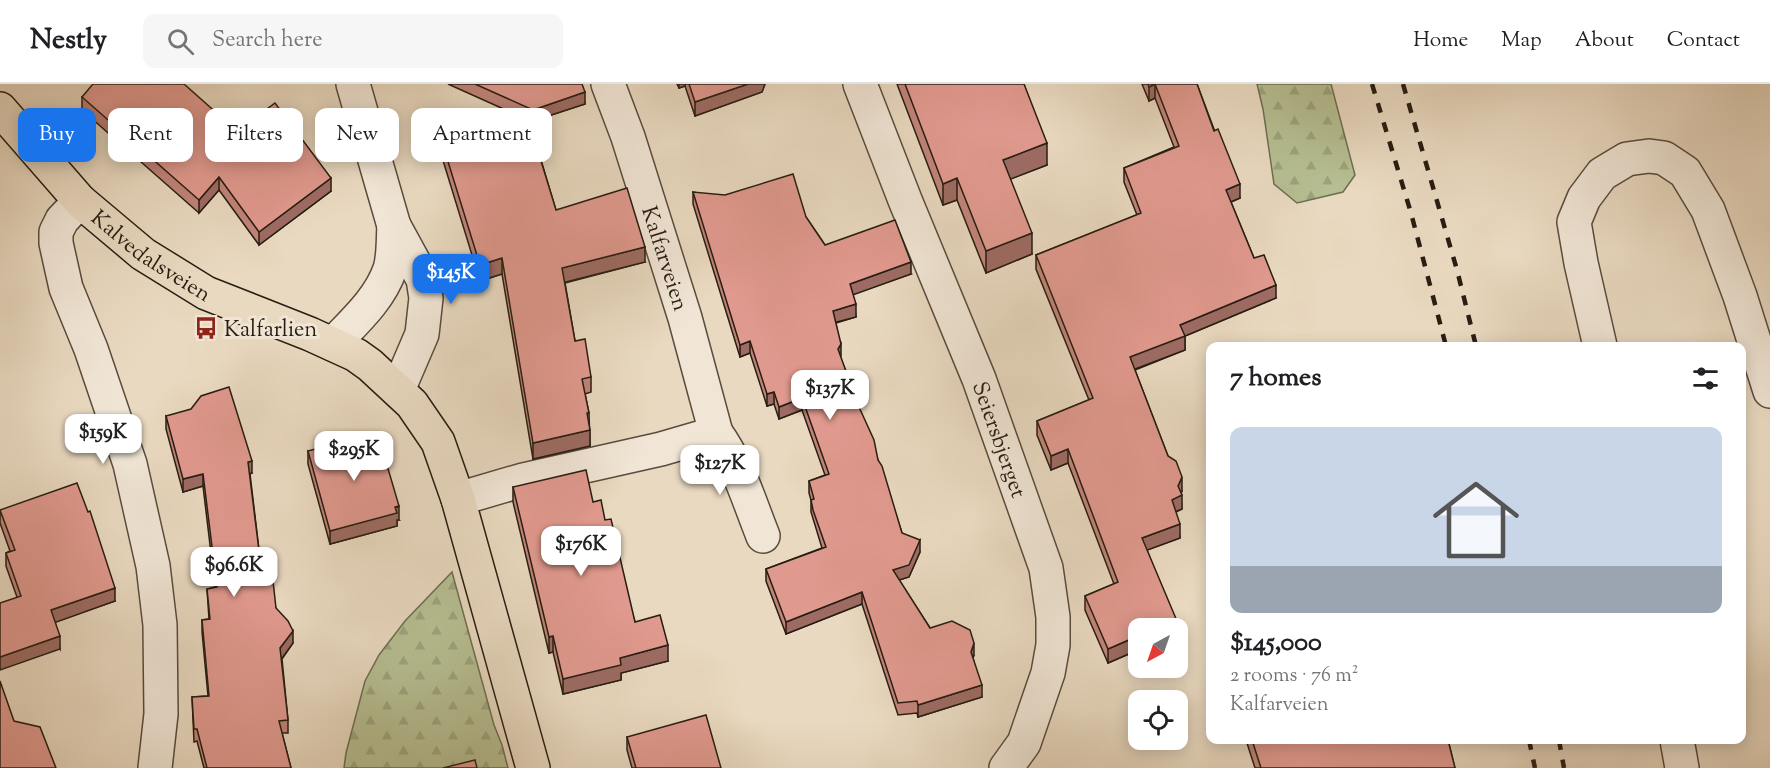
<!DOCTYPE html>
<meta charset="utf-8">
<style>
:root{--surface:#fff;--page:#f6f6f6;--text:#202124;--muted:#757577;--line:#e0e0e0;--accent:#1a73e8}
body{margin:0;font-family:"Sorts Mill Goudy",serif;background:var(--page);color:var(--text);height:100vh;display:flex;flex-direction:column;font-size:22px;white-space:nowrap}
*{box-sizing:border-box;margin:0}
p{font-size:20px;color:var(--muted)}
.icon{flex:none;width:33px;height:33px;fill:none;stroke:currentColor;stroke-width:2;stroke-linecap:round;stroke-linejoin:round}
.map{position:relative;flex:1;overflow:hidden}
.panel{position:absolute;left:1206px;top:258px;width:540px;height:402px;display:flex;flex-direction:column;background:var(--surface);border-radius:12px;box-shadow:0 3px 15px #0003}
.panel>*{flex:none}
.banner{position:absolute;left:18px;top:24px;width:570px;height:54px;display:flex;gap:12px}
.needle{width:39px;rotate:220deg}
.controls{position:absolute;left:1128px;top:534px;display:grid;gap:12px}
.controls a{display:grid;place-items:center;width:60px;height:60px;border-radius:12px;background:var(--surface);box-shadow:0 3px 15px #0003;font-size:30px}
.price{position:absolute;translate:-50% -51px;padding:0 14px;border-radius:12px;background:#fff;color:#222;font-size:20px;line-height:39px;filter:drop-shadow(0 2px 3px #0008)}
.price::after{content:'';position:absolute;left:50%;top:36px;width:18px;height:14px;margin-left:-9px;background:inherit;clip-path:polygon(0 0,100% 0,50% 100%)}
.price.current{background:var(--accent);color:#fff}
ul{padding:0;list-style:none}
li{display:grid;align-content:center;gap:12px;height:318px;padding:0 24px}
li span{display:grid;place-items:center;height:186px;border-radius:12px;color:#555}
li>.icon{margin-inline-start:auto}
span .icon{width:108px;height:108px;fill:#fffc;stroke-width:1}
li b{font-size:26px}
h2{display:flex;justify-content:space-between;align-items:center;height:72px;padding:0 24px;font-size:26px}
.pill{padding:0 21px;border-radius:12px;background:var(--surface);box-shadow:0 3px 15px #0003;font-size:21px;line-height:54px}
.pill.current{background:var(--accent);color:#fff}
header{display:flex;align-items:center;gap:36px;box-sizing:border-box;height:84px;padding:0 30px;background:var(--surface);border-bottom:2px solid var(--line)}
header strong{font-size:28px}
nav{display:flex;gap:33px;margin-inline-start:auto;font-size:21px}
.search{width:420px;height:54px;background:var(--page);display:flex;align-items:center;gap:15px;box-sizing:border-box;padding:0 21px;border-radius:12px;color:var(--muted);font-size:22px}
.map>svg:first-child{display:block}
</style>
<header>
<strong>Nestly</strong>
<div class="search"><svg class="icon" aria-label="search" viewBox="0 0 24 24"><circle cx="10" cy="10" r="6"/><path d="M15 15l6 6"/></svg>Search here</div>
<nav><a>Home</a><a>Map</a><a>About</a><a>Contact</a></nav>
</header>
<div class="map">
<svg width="1770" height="684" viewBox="0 0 1770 684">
<defs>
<pattern id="forest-firs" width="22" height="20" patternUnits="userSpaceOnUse" patternTransform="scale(1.5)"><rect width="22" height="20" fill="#b6bf92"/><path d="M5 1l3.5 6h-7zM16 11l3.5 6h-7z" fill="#9ca47d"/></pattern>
</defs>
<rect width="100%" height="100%" fill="#e9d9c0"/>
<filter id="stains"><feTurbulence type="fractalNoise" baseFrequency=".00333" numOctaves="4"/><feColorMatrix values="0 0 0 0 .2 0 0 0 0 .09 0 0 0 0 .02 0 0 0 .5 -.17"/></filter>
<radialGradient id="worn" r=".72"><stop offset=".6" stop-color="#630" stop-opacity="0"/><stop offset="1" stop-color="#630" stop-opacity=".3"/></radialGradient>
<g fill="url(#forest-firs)" stroke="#6e6e52" stroke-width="1.5">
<polygon points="1257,0 1331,0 1355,91 1343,108 1297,119 1274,100 1263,25"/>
<polygon points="452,488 494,641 502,661 508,684 344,684 346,669 365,597 379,571 405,537"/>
</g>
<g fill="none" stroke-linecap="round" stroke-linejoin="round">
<g stroke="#584c3e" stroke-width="36">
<g id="minor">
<polyline points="353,0 394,142 423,195 426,214 422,250 398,306"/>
<path id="s1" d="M860 0 905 116 979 295 1046 484 1053 533V561L1048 589 1024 659 1006 684"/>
<polyline points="80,117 62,136 56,148 56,159 66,204 91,265 130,380 153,482 160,541 161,630 155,684"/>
<path d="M333 260C354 238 380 215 390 185 394 172 393 155 394 142"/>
<polyline points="1600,262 1581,179 1574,138 1584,114 1602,90 1627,75 1649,72 1664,74 1685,88 1708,126 1740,212 1770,307"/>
<path d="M716 349C738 379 749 417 763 452"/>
<polyline points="458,415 523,396 661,365 716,349 685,234 628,53 608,0"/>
<polyline points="1677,656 1682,684"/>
</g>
</g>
<g stroke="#271d12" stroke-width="36">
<g id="major">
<path id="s2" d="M0 25 80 117 143 170 206 209 310 250 356 271 370 281 412 320 438 358 458 415 533 684"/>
</g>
</g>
<use href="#minor" stroke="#f1e6d6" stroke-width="33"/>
<use href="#major" stroke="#e9d9c0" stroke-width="33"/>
<g stroke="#271d12" stroke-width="4.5" stroke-dasharray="10 10" stroke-linecap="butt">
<polyline points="1372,0 1411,129 1446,262"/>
<polyline points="1403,0 1457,186 1476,262"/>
<polyline points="1529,656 1535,684"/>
<polyline points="1559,656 1564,684"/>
</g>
</g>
<g fill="#c1847a" stroke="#271d12" stroke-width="1.5">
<polygon points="448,0 582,0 585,20 533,37 529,36 556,126 645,178 565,199 575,257 591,293 591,308 585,310 589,329 590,362 533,375 502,190 480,197 441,70 441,55 517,31"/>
<polygon points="677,0 765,0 762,8 695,32 685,2 679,4"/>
<polygon points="897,0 1024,0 1047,81 1010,95 1032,170 986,189 957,116 943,121"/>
<polygon points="1142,0 1197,0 1240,114 1231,118 1254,174 1276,214 1185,252 1185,266 1135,286 1168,372 1182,407 1181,409 1182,425 1176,428 1180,454 1147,466 1177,544 1138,544 1138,566 1108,579 1085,526 1085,512 1114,500 1068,379 1051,386 1037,351 1037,337 1089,316 1036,185 1036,171 1137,131 1124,98 1124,84 1174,63 1155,14 1149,17"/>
<polygon points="82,13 237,47 331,107 259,161 219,106 199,129 82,26"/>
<polygon points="693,108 806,133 825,161 911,190 853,210 856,233 836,239 840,273 847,290 856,309 855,315 878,376 902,449 920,468 909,493 899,496 930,544 974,571 973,574 982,613 918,633 917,629 898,631 862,520 786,550 766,497 766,485 822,464 811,428 811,416 809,409 809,397 825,391 802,326 779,335 774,320 767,322 750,269 740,273 693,120"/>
<polygon points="166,332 252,389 250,390 263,499 276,524 293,559 282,575 288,636 288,649 282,649 291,684 204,684 197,657 194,658 192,613 208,612 202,548 202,536 209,535 207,505 215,503 203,402 183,408 166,345"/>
<polygon points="308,367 399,436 397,436 397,442 330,460 308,380"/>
<polygon points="513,403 593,418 605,436 635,538 668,577 621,589 621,596 563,610 553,568 549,569 513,418"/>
<polygon points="0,426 115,517 55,538 60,565 17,513 6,482 6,469 10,467 0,439"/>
<polygon points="627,653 721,684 632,684 627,666"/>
<polygon points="1246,656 1448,656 1455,684 1255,684"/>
</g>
<g fill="#9d6b63" stroke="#271d12" stroke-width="1.5">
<polygon points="679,0 685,0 685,2 679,4"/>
<polygon points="748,0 765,0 762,8 695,32 695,18"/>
<polygon points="1155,0 1155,14 1149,17 1149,3"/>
<polygon points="585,8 585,20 533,37 533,26"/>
<polygon points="1047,59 1047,81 1003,98 1003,76"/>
<polygon points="219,93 219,106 199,129 199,116"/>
<polygon points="331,94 331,107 259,161 259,148"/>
<polygon points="957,94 957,116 943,121 943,100"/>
<polygon points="1240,100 1240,114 1226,120 1226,106"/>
<polygon points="1032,149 1032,170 986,189 986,167"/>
<polygon points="645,163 645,178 562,199 562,184"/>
<polygon points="502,174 502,190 480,197 480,181"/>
<polygon points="911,178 911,190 850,212 850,200"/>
<polygon points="1276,201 1276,214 1185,252 1185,266 1130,287 1130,273 1180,241"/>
<polygon points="856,220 856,233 833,239 833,227"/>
<polygon points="750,257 750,269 740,273 740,261"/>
<polygon points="841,260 841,272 838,278 838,265"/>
<polygon points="774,308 774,320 767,322 767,310"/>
<polygon points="802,314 802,326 779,335 779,323"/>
<polygon points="590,346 590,362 533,375 533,359"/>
<polygon points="1068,365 1068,379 1051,386 1051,372"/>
<polygon points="252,377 252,389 248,390 248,378"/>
<polygon points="203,390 203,402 183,408 183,395"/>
<polygon points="1182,393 1182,407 1180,412 1182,411 1182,425 1172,429 1172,416"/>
<polygon points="399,422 399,436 397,436 397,442 330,460 330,447"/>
<polygon points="1180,440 1180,454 1142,468 1142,454"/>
<polygon points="920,456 920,468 909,493 893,498 893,486"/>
<polygon points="115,504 115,517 51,540 51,526"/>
<polygon points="862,508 862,520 786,550 786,538"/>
<polygon points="1177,537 1177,544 1158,544"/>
<polygon points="293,547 293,559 280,577 280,564"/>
<polygon points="60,552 60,565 0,586 0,573"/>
<polygon points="553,552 553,568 549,569 549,553"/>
<polygon points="1138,552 1138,566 1108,579 1108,565"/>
<polygon points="974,559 974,571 971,580 971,568"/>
<polygon points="668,561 668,577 621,589 621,596 563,610 563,595 620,574"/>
<polygon points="982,601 982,613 918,633 918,621"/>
</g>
<g fill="#e0998e" stroke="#271d12" stroke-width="1.5">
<polygon points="93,0 184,0 237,47 275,19 331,94 259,148 219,93 199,116 82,13"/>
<polygon points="475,0 582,0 585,8 533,26"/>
<polygon points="689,0 748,0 695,18"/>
<polygon points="905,0 1024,0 1047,59 1003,76 1032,149 986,167 957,94 943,100"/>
<polygon points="1148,0 1197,0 1214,47 1218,45 1240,100 1226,106 1254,174 1264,171 1276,201 1180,241 1185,252 1130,273 1168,372 1176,377 1182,393 1178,402 1182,411 1172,416 1180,440 1142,454 1177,537 1158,544 1138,544 1138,552 1108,565 1085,512 1118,498 1068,365 1051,372 1037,337 1093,314 1036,171 1141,129 1124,84 1179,62 1155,0 1149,3"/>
<polygon points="526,28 556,126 627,104 645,163 562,184 575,257 585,255 591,293 582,295 589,329 587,329 590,346 533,359 502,174 480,181 441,55"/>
<polygon points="793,90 806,133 825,161 895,136 911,178 850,200 856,220 833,227 841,260 838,265 847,290 856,296 854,312 874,356 878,376 882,382 902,449 920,456 909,481 893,486 930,544 952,537 970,546 974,559 971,568 982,601 918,621 917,617 898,619 862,508 786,538 766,485 826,463 813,426 811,416 814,415 809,397 829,390 802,314 779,323 774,308 767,310 750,257 740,261 693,108 725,111"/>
<polygon points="229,303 252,377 248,378 263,499 273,497 276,524 288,537 293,547 280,564 288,636 279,637 291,684 207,684 197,645 194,645 192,613 209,612 202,536 210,535 207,505 217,503 203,390 183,395 166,332 191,325 201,312"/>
<polygon points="375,349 377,354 379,354 399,422 395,423 397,429 330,447 308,367"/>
<polygon points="586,386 593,418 601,416 605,436 611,435 635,538 660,531 668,561 620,574 621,581 563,595 553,552 549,553 513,403"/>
<polygon points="77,399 88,428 90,427 115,504 51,526 60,552 0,573 0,519 21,512 6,469 15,466 0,426"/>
<polygon points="0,597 14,637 40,643 56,684 0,684"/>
<polygon points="706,631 721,684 636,684 627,653"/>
<polygon points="1252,656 1448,656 1455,684 1261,684"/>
<polygon points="475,676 477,684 443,684"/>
</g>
<defs>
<g id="bus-bare" transform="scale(1.8)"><path d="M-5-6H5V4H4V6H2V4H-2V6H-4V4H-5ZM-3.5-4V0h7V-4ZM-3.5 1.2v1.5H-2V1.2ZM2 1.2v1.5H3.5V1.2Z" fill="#8f2418" stroke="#f1e6d6" stroke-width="2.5" paint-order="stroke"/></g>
</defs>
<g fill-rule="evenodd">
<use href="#bus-bare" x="206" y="244"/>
</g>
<g text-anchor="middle" stroke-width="6" stroke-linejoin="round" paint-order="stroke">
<g font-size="22" fill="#271d12" stroke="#f1e6d6">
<text dy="8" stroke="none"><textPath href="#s2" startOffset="212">Kalvedalsveien</textPath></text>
<text transform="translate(666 174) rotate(72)" y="8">Kalfarveien</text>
<text dy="8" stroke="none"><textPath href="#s1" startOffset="382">Seiersbjerget</textPath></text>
</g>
<g font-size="22" fill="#271d12" stroke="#f1e6d6" text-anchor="start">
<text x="224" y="252">Kalfarlien</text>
</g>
</g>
<rect width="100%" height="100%" filter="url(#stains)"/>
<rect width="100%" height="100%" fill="url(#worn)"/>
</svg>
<div class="controls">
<a><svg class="needle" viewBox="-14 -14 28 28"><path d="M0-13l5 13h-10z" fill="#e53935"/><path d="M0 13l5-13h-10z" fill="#757577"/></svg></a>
<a><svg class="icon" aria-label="locate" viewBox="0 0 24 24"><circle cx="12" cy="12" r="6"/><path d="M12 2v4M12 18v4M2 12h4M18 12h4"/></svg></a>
</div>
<b class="price current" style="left:451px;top:221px">$145K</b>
<b class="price" style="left:830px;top:337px">$137K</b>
<b class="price" style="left:103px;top:381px">$159K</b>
<b class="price" style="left:354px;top:398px">$295K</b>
<b class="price" style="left:720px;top:412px">$127K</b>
<b class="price" style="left:581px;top:493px">$176K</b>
<b class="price" style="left:234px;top:514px">$96.6K</b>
<div class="banner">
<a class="pill current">Buy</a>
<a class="pill">Rent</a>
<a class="pill">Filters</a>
<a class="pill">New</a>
<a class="pill">Apartment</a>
</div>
<section class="panel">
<h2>7 homes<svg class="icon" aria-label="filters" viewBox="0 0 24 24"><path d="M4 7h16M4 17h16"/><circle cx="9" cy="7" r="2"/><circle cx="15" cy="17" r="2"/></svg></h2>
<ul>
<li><span style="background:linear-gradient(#c9d6e8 75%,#9aa5b1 0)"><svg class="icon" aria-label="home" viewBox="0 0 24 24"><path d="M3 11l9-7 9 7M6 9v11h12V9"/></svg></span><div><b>$145,000</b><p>2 rooms · 76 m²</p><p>Kalfarveien</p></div></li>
</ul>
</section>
</div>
